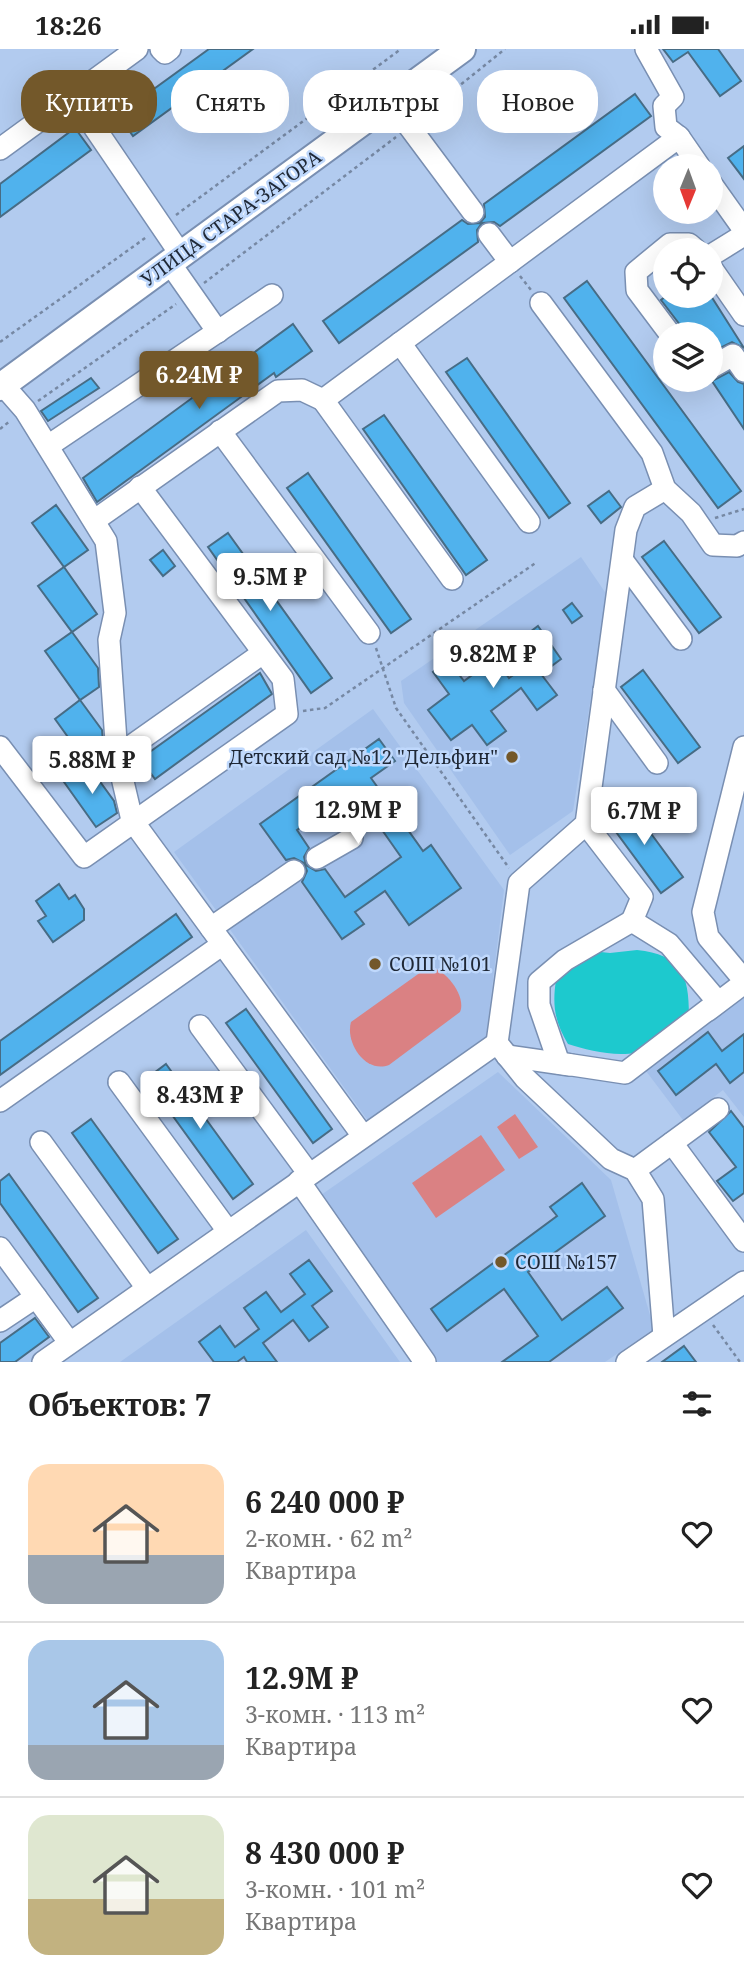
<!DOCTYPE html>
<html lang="ru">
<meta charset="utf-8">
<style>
:root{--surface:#fff;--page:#f2f2f2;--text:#222;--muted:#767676;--line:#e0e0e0;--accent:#73582a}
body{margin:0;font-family:"Noto Serif",serif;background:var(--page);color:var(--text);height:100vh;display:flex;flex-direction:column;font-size:26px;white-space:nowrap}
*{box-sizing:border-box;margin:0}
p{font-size:23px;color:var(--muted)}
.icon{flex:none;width:38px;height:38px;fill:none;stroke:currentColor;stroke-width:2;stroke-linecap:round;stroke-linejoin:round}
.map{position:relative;height:1313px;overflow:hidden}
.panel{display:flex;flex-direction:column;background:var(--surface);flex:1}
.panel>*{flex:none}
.banner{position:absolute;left:21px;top:21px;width:704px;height:63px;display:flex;gap:14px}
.needle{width:46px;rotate:181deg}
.fabs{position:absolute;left:653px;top:105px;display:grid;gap:14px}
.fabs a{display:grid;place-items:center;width:70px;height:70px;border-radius:50%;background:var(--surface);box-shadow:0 7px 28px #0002;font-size:35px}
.price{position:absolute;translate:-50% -60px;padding:0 16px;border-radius:7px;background:#fff;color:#222;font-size:23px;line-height:46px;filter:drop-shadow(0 2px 4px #0008)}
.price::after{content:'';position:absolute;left:50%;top:42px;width:21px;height:16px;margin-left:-10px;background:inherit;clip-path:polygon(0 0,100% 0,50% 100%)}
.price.current{background:var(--accent);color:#fff}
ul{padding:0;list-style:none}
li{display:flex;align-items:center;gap:21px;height:175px;padding:0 28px}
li+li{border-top:2px solid var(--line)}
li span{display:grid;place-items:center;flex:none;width:196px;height:140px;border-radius:21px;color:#555}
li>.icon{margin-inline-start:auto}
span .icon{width:84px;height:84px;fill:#fffc;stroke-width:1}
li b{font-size:30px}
h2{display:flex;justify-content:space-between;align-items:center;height:84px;padding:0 28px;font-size:30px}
.chip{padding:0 24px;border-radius:28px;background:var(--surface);box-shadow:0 7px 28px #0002;font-size:24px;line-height:63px}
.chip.current{background:var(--accent);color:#fff}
.status{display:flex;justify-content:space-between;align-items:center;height:49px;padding:0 35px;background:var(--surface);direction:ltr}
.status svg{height:19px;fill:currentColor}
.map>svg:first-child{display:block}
</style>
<div class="status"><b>18:26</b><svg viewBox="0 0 49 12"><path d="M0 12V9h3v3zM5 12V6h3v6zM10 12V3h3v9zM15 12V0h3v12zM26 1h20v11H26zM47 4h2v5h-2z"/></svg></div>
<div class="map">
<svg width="744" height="1313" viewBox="0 0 744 1313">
<rect width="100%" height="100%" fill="#b2cbef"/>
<g fill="#a4c0ea">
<polygon points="581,508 607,546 573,762 510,806 404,654 401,632"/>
<polygon points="373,660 504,841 486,988 369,1073 174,803"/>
<polygon points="744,942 744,1068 723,1041 683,1071 643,1018"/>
<polygon points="498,1023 611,1131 654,1280 605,1313 437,1313 321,1146"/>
<polygon points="306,1181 400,1313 120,1313"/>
</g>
<g fill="#da8183">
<path d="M428 918C444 918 467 947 460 963L389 1016C365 1025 345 993 351 973Z"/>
<polygon points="515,1065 538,1098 519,1110 497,1078"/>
<polygon points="481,1086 505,1121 436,1169 412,1134"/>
</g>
<path fill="#1dc9ce" d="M637 901C681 906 689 924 689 967 676 977 663 990 650 998 628 1012 591 1002 568 995 555 973 552 957 556 931L591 902 610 904Z"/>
<g fill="#50b2ed" stroke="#476c85" stroke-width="2" fill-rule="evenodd">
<polygon points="209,0 253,0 133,87 118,66"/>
<polygon points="663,0 718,0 741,32 720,47 688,3 673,13"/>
<polygon points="635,45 651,67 500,177 494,173 482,174 477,181 478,193 339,294 323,272 462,171 468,175 480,174 485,168 484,155"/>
<polygon points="75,79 91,101 0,168 0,135"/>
<polygon points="744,97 744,130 728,109"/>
<polygon points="587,232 741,442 718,459 564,249"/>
<polygon points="666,247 711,247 744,299 732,293 710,304 710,285 687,285 661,251"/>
<polygon points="293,275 312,302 276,328 274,324 97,453 83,429"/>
<polygon points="467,309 570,454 549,469 446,323"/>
<polygon points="729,323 738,333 744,335 744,380 712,332"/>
<polygon points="91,329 99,339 48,372 41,362"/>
<polygon points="384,366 487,511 466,526 363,380"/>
<polygon points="308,424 411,570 391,584 287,439"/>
<polygon points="609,442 621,458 601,474 588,457"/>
<polygon points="56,456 88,501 64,518 32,474"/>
<polygon points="228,484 332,629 311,644 208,498"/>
<polygon points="664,492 721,568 699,584 642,508"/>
<polygon points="163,501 175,517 163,527 150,511"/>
<polygon points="64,518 97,565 72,583 38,537"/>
<polygon points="572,554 582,567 572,574 563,561"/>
<polygon points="538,577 561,610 541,625 557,646 537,661 521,639 491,662 506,682 487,696 472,676 451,691 428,661 449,645 433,623 448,611 464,632 495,609 509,629 531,613 517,593"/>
<polygon points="72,583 98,619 99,638 80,651 45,602"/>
<polygon points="643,621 700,698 678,714 621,638"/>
<polygon points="260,624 272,645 155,730 140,710"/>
<polygon points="80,651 102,681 104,705 88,716 55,670"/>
<path d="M379 690 395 712 371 729 423 802 431 796 461 839 409 876 385 842 355 863 364 875 342 890 302 833 307 822 304 814 294 809 286 811 260 775ZM354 741 401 808 345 848 325 820 316 822 306 816 304 808 309 799 297 781Z"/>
<polygon points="88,716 114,752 117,764 96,778 64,733"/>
<polygon points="627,752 683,828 661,844 605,768"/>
<polygon points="59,835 69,850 75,846 84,860 84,871 53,893 38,872 46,867 36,852"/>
<polygon points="176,865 192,888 0,1026 0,992"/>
<polygon points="246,960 332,1080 313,1094 226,974"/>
<polygon points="708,983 722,1002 744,985 744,1023 730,1034 716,1015 676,1046 658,1022"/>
<polygon points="166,1015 253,1135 233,1150 146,1030"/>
<polygon points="731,1062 744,1079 744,1144 733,1152 717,1132 736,1118 709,1083"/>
<polygon points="91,1070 178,1190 158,1204 72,1084"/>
<polygon points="9,1125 98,1249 78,1263 0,1154 0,1132"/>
<polygon points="582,1134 605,1167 528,1223 562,1271 607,1238 623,1259 549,1313 502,1313 538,1287 504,1240 447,1282 431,1260 557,1167 550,1158"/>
<polygon points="309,1211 332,1242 312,1257 328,1278 309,1292 293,1271 263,1294 277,1313 247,1313 244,1308 237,1313 214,1313 199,1293 220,1277 235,1298 259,1280 244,1259 266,1243 281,1263 305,1245 290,1225"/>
<polygon points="35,1269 49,1288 15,1313 0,1313 0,1294"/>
<polygon points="684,1297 696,1313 662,1313"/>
</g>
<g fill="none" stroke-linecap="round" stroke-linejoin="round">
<g stroke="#798fb2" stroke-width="24">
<g id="minor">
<polyline points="161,0 165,4 170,0"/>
<polyline points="646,0 673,48 664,57 666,78 679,88"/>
<polyline points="73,47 181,206"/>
<polyline points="391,53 473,163"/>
<polyline points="0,100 137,0"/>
<polyline points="710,133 744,181"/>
<polyline points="489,185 510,213"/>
<polyline points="710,207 744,186"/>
<polyline points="169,213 218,283"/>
<polyline points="710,217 744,266"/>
<polyline points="541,254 652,404 665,440 691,464 713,496 737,497 744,493"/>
<polyline points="670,285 637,241 636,223 670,195 689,195 696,201"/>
<polyline points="400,294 529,473"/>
<polyline points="710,319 733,306 744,322"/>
<polyline points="3,336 25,361 106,492 115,564 109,591 117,707 132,771 363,1087"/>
<polyline points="323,351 452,530"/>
<polyline points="220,382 369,584"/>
<polyline points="48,397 272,246"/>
<polyline points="95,471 278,342 302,341 323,351 679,88 699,117"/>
<polyline points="623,512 681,590"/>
<polyline points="604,641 657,714"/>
<polyline points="0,698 84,808 287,665 283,630 140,438"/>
<polyline points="744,698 703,863 708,888 744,931"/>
<polyline points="117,707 263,604"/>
<polyline points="586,775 642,848 632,872"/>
<polyline points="317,809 352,789"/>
<polygon points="632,872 669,895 718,953 625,1024 559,1014 539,956 539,933 565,911"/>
<polyline points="211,879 294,822"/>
<polyline points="707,962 744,934"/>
<polyline points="200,977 309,1125"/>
<polyline points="507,1007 570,1016"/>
<polyline points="119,1033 228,1182"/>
<polyline points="0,1052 223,895"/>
<polyline points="41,1093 147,1239"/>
<polyline points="672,1094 744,1192"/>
<polyline points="635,1121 718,1060"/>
<polyline points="299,1132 425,1313"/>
<polyline points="0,1199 69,1293"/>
<polyline points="0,1272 36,1248"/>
<polyline points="664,1287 653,1150 635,1121 611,1110 525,1029 497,994 519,834 586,775 626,481 635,458 665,440"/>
<polyline points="43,1313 497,994"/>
<polyline points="627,1313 744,1233"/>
</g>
</g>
<g stroke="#798fb2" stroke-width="30">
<polyline id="major" points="0,338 462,0"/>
</g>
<g stroke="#7688a3" stroke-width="2.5" stroke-dasharray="3.5 3.5" stroke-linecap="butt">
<polyline points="423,66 505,0"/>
<polyline points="176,166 401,0"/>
<polyline points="520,227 531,241"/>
<polyline points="204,234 396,88"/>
<polyline points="0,293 148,187"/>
<polyline points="38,352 176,255"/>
<polyline points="0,380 10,372"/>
<polyline points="715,469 744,460"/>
<polyline points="376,599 396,659 509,819"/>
<polyline points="303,662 325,659 537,513"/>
<polyline points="713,1276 740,1313"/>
</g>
<use href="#minor" stroke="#fff" stroke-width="21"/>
<use href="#major" stroke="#fff" stroke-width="26"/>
</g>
<g fill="#73582a" stroke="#bfd8fc" stroke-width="2.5">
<circle cx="512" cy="708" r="7"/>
<circle cx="375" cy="915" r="7"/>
<circle cx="501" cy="1213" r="7"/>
</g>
<g text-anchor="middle" stroke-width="5" stroke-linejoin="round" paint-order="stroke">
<g font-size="19" fill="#1f2836" stroke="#bfd8fc">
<text transform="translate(231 169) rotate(-36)" y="7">УЛИЦА СТАРА-ЗАГОРА</text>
</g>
<g font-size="19" fill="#1f2836" stroke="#bfd8fc" text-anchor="start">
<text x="498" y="715" text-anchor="end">Детский сад №12 "Дельфин"</text>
<text x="389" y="922">СОШ №101</text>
<text x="515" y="1220">СОШ №157</text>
</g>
</g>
</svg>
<div class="fabs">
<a><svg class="needle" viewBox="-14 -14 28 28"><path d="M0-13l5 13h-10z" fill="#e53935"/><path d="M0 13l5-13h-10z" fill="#767676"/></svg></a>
<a><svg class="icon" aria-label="locate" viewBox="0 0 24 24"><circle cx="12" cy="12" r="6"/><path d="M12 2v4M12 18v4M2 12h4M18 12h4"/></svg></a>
<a><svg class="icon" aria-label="layers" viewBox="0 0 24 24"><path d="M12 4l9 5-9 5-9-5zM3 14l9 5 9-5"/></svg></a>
</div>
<b class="price current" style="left:199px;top:362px">6.24M ₽</b>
<b class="price" style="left:270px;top:564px">9.5M ₽</b>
<b class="price" style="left:493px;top:641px">9.82M ₽</b>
<b class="price" style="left:92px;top:747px">5.88M ₽</b>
<b class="price" style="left:358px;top:797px">12.9M ₽</b>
<b class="price" style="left:644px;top:798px">6.7M ₽</b>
<b class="price" style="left:200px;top:1082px">8.43M ₽</b>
<div class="banner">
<a class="chip current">Купить</a>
<a class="chip">Снять</a>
<a class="chip">Фильтры</a>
<a class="chip">Новое</a>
</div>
</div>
<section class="panel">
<h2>Объектов: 7<svg class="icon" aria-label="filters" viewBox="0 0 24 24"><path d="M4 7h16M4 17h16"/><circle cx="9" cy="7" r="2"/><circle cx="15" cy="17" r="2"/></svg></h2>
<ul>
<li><span style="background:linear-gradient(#ffd9b3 65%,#9aa5b1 0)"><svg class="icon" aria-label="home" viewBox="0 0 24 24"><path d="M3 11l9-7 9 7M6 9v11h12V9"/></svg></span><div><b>6 240 000 ₽</b><p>2-комн. · 62 m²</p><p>Квартира</p></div><svg class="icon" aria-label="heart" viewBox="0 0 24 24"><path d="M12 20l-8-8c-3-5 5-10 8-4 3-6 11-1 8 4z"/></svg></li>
<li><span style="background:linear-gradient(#a9c7e8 75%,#9aa5b1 0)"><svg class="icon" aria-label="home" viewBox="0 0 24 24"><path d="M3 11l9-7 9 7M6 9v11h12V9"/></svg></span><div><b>12.9M ₽</b><p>3-комн. · 113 m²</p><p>Квартира</p></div><svg class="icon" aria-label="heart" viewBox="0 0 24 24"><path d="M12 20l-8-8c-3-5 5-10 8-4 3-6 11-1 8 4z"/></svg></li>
<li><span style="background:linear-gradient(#dfe7d0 60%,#c2b280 0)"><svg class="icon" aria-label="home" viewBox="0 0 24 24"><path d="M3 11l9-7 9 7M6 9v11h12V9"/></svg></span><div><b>8 430 000 ₽</b><p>3-комн. · 101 m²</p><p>Квартира</p></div><svg class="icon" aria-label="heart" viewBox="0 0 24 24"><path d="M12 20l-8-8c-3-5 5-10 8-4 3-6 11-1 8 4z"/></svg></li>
</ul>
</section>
